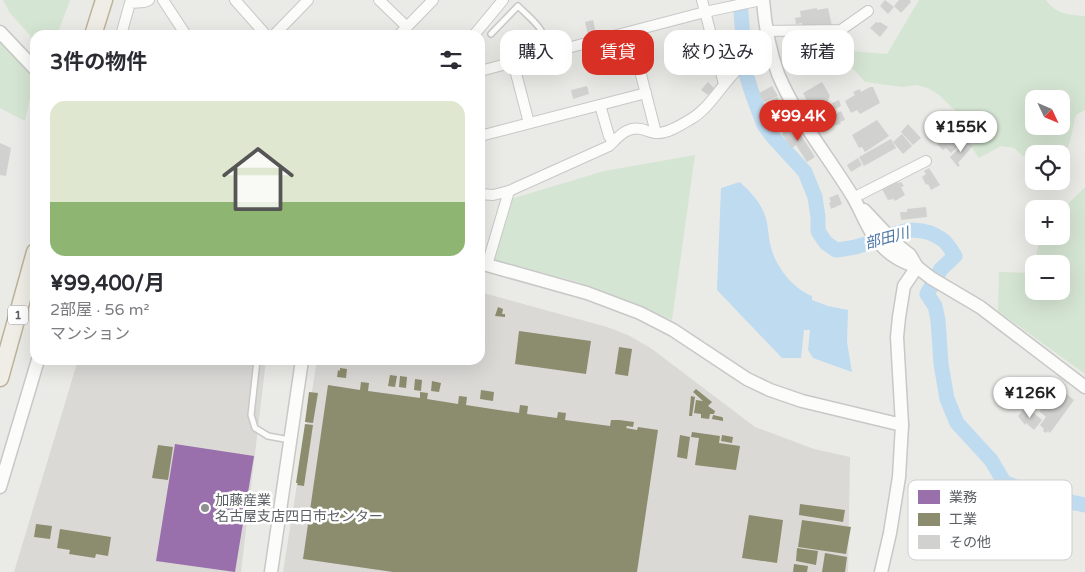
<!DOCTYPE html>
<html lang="ja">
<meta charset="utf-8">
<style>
:root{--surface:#fff;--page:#f7f7f7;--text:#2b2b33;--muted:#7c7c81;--accent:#d93025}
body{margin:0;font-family:"Varela Round","Noto Sans JP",sans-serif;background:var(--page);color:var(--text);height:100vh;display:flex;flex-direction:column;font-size:19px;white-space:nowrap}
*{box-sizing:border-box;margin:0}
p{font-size:16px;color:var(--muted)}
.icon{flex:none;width:28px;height:28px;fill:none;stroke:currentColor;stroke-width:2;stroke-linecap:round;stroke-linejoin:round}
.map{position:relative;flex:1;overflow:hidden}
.drawer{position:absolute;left:30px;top:30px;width:455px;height:335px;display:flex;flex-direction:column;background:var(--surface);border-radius:15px;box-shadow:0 5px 20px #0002}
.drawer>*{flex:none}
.hud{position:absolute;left:500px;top:30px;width:475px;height:45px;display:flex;gap:10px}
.needle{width:32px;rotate:134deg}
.tools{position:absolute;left:1025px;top:90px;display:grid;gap:10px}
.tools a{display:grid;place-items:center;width:45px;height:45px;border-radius:10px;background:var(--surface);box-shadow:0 5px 20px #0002;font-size:25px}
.price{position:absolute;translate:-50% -42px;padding:0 11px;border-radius:18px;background:#fff;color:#222;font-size:16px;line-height:32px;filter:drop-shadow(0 1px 2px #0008)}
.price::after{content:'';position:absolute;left:50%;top:30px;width:15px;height:11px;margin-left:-8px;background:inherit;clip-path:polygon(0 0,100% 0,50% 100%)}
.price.selected{background:var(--accent);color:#fff}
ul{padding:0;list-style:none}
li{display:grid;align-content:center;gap:10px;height:265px;padding:0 20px}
li span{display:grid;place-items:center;height:155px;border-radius:15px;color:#555}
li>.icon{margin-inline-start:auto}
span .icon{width:90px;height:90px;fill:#fffc;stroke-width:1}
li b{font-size:21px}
h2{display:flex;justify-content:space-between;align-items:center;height:60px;padding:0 20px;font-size:21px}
.tag{padding:0 18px;border-radius:15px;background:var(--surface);box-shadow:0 5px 20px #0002;font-size:18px;line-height:45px}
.tag.selected{background:var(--accent);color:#fff}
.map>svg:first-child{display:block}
</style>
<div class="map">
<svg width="1085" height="572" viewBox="0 0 1085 572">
<rect width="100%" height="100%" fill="#eaeae6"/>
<g fill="#dad9d6">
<polygon points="480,292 607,327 628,335 652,349 755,427 814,449 850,457 848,572 283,572 317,360 480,360"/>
<polygon points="78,360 266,360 241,572 14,572"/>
</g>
<g fill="#d5e5d3" fill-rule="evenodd">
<polygon points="3,0 70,0 57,35 35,35 35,41 10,13"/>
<path d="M919 0H1046C1056 14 1069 15 1085 16V110L1076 115C1071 131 1072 145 1061 158V154H1034V162L1023 156 1014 148 1001 146 979 158 972 148 964 122 957 112 939 95 928 88 916 85 903 87 865 82 849 64 850 51 887 54ZM1034 99H1061V126H1034Z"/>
<polygon points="0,41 35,74 25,121 0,108"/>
<polygon points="695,155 672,320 577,282 491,259 511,199 604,171"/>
<polygon points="1085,187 1085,374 998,311 999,272 1032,273 1034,267 1034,291 1061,291 1061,264 1034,264 1041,236 1061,236 1061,211"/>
</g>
<path fill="#bfdbf0" d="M740 182C749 191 759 200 764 213 768 222 768 233 770 243 774 265 792 288 812 296V300L828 306 848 310 847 342 852 372 813 358 808 350 810 330H804L801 358H782L717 290 721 188Z"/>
<polygon fill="#9970ab" points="175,444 254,456 235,572 156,561"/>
<g fill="#8c8c6e">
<polygon points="498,307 503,309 502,314 505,314 505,317 495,316"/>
<polygon points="519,331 591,341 586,374 515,364"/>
<polygon points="619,347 632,349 628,376 615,374"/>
<polygon points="340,368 347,369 346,378 337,377 338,370 340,371"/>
<polygon points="390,375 397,376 395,387 388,386"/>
<polygon points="400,376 407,377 406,388 399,387"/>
<polygon points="415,379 422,380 421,391 414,390"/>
<polygon points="432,381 441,383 439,392 431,391"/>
<polygon points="361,382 369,383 368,391 420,398 420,392 428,393 427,399 458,404 459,396 467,397 466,405 519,413 520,405 528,406 527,414 557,418 558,412 566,413 565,420 610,426 611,420 619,420 634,422 633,427 627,426 626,428 637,430 638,427 658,430 637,572 393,572 303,559 328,385 360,390"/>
<polygon points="696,389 712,402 708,406 715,411 714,414 710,414 709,419 701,418 701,414 694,413 696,400 703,401 693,392"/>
<polygon points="481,390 494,392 493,401 480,399"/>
<polygon points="309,392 318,393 313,423 305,422"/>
<polygon points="691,396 695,397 692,416 689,416"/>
<polygon points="713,415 722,417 723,418 723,421 712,419"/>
<polygon points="305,424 313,425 304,486 297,485 298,483 296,483"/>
<polygon points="692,432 720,436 719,443 740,446 736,470 695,465 699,438 691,437"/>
<polygon points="680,435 690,437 687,459 677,457"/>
<polygon points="722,435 733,437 732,443 721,441"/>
<polygon points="158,445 173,447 168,480 152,478"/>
<polygon points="800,504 845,510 843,522 799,515"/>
<polygon points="749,515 783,520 777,563 742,558"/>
<polygon points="802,520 851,527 846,554 798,547"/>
<polygon points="36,524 52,526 50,539 34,537"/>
<polygon points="60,529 111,537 108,556 96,554 95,558 69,554 70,550 57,548"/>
<polygon points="797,548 818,551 816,565 796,561"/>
<polygon points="825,553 847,557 845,572 822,572"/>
<polygon points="794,564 808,566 807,572 793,572"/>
</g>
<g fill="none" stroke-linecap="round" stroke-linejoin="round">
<path stroke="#bfdbf0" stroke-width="15" d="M740 0 746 74 752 93 764 125 773 137 805 172 815 197 818 217V231L826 243 836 250C845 249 854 248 862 245 891 237 914 219 943 240 948 244 952 251 955 256L941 269 927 294 935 306 938 320 941 364 947 399 957 423 991 460 1004 482 1035 495 1085 505"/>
</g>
<g fill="#d1d1cf">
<polygon points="885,0 894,7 888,14 880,6"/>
<polygon points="899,0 910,0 911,2 901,13 894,6"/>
<polygon points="817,8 817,10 828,8 832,26 808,28 807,25 802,26 802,23 796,24 795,18 801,17 800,11"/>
<polygon points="593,20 596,33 588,35 585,22"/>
<polygon points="876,22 878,23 880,22 888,27 880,37 870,28"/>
<polygon points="809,39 813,48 805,52 801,43"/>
<polygon points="708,82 714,88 708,95 701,90"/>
<polygon points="822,82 830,96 825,107 814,114 803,93"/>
<polygon points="587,86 589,94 573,99 571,90"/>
<polygon points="772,86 778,96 764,102 759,93"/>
<polygon points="870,87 873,87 880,103 860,114 857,110 851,113 845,101 855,95 853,92 860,89 861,92"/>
<polygon points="777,97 780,102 775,105 774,103 768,106 766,103"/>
<polygon points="839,100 841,106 835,109 832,103"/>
<polygon points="774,109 778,114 786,109 791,121 778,129 774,120 773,121 768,113"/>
<polygon points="841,111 845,120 840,122 841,124 831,126 827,118"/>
<polygon points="948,119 950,121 952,119 957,125 942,139 937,130"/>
<polygon points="877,120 889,136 865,152 862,147 859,148 852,135"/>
<polygon points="793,123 815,157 807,162 796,145 792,148 782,134 783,133 782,130"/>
<polygon points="908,124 921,138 913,145 901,132"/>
<polygon points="959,131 966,139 951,153 946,148 943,150 938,145 936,141 938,139 941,138 947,142"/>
<polygon points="902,134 912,146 903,154 893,142"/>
<polygon points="891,139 896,148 864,166 859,157"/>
<polygon points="967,140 973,146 958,163 960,165 958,167 950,157"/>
<polygon points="0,143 11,148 6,176 0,175"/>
<polygon points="858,158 862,165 851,172 847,165"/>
<polygon points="929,168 940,185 931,190 928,184 926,185 922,177 926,174 924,171"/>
<polygon points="896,180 898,183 901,182 904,186 901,187 905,195 895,201 894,199 888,200 882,189 884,188 883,187"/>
<polygon points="838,194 842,204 831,209 829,203 831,202 829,198"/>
<polygon points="926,207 927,217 901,220 900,212 907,212 907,209"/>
<polygon points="1055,391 1061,396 1064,392 1074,400 1050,433 1048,431 1046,433 1043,431 1044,429 1040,425 1046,417 1039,411"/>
<polygon points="1029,409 1042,420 1034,430 1026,423 1025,425 1018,416 1023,410 1027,413"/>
</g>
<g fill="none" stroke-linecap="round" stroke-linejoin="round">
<g stroke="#c8c8c7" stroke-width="8">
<g id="service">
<path d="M491 34 518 6C534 22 546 28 547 53"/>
<polyline points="257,360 251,415 255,428 268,436 290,440"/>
</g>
</g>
<g stroke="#c8c8c7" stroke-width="12">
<g id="minor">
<polyline points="163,0 186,35"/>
<polyline points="235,0 266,35"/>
<polyline points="379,0 407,27"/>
<polyline points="702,0 724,84"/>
<polyline points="766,31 841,30 868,11"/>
<polyline points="630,32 656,133"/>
<polyline points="121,35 130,3 144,2 149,0"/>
<polyline points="274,35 308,0"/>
<polyline points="399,35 433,0"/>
<polyline points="474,35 503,0"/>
<polyline points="513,62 529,123"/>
<polyline points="480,71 705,12 761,0"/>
<polyline points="600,105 609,136 613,142"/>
<polyline points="480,136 646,93"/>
<path d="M480 194 493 195 509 191 609 146C618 137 627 126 641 129 646 130 651 133 656 133 667 134 681 125 691 119 710 108 722 84 738 69 746 60 758 54 769 47"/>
<polyline points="853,198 926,161"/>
<polyline points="487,265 509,191"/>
</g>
</g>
<g stroke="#c8c8c7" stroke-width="15">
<g id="tertiary">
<path d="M763 0C765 26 769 49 778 74 797 119 828 156 853 197 863 214 868 232 882 246 892 257 903 262 917 267"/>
<polyline points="0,32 35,69"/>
<polyline points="864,210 896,244 910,255 917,267 931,278 980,307 1085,387"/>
<polyline points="480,263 587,293 640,313 673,330 747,379 770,390 802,401 902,425"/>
<polyline points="0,487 38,360"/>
<polyline points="271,572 302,360"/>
<polyline points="881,572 890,533 899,477 902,425 897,337 899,317 904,286 917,267"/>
</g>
</g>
<g stroke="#bdb298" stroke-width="19">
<g id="trunk">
<polyline points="93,35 104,0"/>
<polyline points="0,378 35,252"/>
</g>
</g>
<use href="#service" stroke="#fcfcfb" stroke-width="5"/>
<use href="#minor" stroke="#fcfcfb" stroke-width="10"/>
<use href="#tertiary" stroke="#fcfcfb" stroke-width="12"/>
<use href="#trunk" stroke="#efede6" stroke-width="16"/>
</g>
<circle fill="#8e9091" stroke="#fff" stroke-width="2" cx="205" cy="508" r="5"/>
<g text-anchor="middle" stroke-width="5" stroke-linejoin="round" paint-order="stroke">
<rect fill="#fff" stroke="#8d8f92" stroke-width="1" x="8" y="305.5" width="20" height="19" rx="4"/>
<g font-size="12" font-weight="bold" fill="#5c5f63">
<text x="18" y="319">1</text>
</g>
<g font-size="14" fill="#5c5f63" stroke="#fff" text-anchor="start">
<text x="215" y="505">加藤産業<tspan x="215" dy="16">名古屋支店四日市センター</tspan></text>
</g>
<g font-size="15" font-style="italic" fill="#4c76a4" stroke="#fff">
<text transform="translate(887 238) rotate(-15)" y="5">部田川</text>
</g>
</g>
<rect x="908" y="480" width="164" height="80" rx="8" fill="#fff" stroke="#cecfd0" stroke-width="1"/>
<rect x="918" y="490" width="22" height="14" fill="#9970ab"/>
<rect x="918" y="513" width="22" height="13" fill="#8c8c6e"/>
<rect x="918" y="535" width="22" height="14" fill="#d1d1cf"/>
<g font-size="14" fill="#5c5f63">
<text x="949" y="502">業務</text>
<text x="949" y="524">工業</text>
<text x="949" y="547">その他</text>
</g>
</svg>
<div class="tools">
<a><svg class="needle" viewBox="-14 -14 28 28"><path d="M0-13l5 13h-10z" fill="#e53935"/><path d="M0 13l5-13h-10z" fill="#7c7c81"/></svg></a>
<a><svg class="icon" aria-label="locate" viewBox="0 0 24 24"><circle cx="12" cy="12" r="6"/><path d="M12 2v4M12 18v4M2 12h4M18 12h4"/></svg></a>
<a>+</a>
<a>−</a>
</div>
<b class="price selected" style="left:798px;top:142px">¥99.4K</b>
<b class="price" style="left:961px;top:153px">¥155K</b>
<b class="price" style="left:1030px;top:419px">¥126K</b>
<div class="hud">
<a class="tag">購入</a>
<a class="tag selected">賃貸</a>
<a class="tag">絞り込み</a>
<a class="tag">新着</a>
</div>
<section class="drawer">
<h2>3件の物件<svg class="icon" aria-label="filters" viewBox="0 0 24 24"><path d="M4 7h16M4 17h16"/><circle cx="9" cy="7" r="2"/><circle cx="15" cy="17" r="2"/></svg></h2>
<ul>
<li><span style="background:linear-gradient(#dfe7d0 65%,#8fb573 0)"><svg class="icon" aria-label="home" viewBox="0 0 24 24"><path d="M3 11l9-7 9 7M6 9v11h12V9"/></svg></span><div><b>¥99,400/月</b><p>2部屋 · 56 m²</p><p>マンション</p></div></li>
</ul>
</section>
</div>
